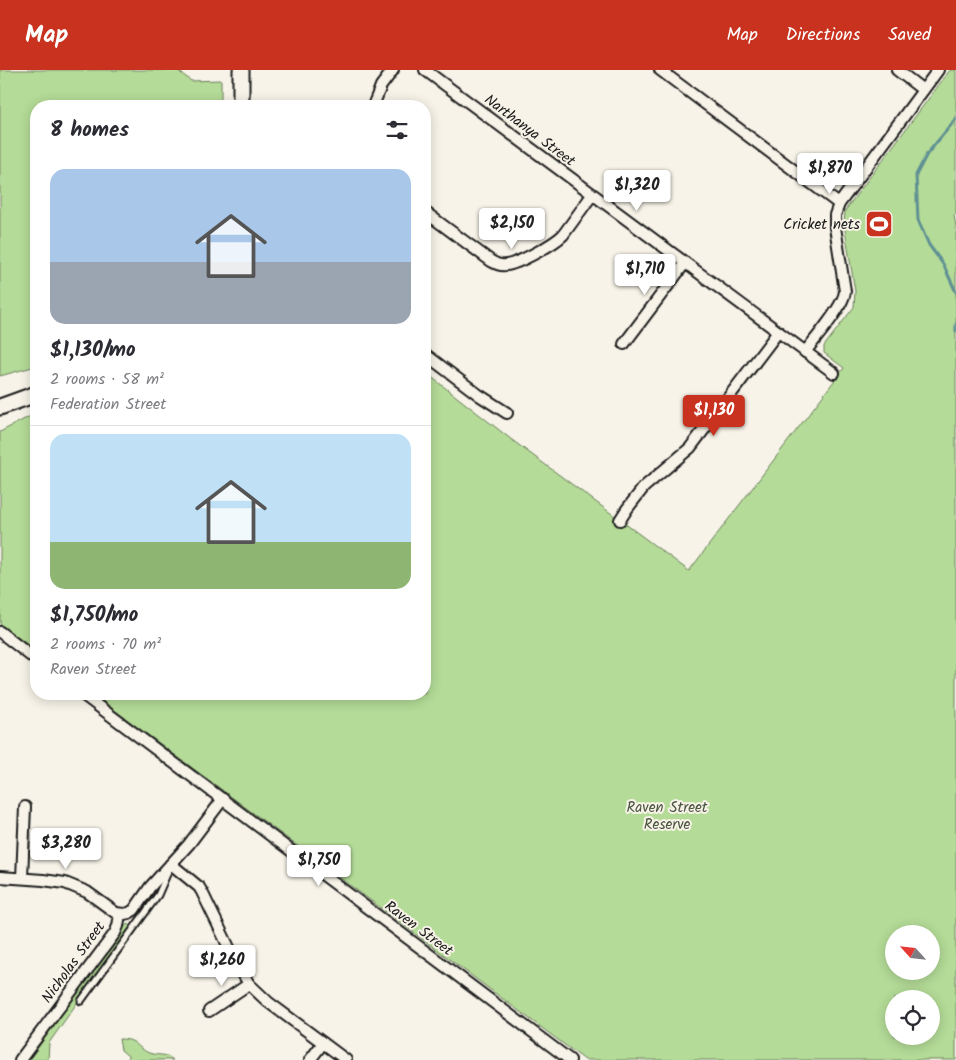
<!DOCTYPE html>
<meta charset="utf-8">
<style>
:root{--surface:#fff;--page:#f7f7f7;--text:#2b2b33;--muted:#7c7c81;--line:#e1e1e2;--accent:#c8321e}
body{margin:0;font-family:Kalam,sans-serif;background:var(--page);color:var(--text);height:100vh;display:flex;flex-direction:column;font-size:19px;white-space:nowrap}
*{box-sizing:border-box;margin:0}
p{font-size:16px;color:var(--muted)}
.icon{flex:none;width:28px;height:28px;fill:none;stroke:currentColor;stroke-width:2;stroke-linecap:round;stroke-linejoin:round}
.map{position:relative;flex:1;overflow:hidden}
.details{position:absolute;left:30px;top:30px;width:401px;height:600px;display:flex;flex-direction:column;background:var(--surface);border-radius:20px;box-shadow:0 2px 12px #0003}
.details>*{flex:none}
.needle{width:32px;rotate:297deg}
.tools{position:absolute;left:885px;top:855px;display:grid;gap:10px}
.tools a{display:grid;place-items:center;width:55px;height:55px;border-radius:50%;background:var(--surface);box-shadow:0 2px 12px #0003;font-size:25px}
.price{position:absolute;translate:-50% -42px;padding:0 11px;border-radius:5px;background:#fff;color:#222;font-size:16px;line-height:32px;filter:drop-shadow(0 1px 2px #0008)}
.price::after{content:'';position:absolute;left:50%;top:30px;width:15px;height:11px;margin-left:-8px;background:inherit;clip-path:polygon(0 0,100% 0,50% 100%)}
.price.on{background:var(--accent);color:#fff}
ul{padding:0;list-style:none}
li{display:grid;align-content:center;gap:10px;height:265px;padding:0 20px}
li+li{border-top:1px solid var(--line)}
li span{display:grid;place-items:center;height:155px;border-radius:15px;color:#555}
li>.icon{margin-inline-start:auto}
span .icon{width:90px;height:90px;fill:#fffc;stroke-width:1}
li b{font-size:21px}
h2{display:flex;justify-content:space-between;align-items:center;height:60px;padding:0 20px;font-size:21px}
header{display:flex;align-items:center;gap:30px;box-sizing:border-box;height:70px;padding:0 25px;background:var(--accent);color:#fff}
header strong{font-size:24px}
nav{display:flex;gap:28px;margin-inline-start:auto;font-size:18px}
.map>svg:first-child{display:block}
</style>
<header>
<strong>Map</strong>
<nav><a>Map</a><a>Directions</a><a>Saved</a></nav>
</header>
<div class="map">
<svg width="956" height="990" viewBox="0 0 956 990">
<rect width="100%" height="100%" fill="#f7f3e8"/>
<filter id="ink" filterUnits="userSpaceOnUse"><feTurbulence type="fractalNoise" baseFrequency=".02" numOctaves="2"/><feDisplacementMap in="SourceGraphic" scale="10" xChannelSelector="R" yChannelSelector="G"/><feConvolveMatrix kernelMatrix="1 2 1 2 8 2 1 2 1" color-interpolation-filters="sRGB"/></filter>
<g filter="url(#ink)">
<g fill="#b4db97" stroke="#687c5a" fill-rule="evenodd">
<polygon points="0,0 177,0 191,11 221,10 221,36 36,36 36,296 0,306"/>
<path d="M950 0H956V143L954 145 956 156V990H585L93 624H425V302L512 370 689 501 844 298 824 283V276L854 237 855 221 844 154 845 141 849 135ZM894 864H931V901H894ZM894 929H931V966H894Z"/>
<polygon points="36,343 36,581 0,554 0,362"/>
<polygon points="129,854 130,857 49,973 48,990 29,990 126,855"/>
<path d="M119 969C138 969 135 977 149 983 158 986 166 983 173 990H128V986L121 980Z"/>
</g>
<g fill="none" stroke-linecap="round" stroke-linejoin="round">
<g stroke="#5f9093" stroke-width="3">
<polyline points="956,49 927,84 916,105 918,150 929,175 943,194 956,222"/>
<polyline points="956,254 956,261"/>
</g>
<g stroke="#1c1c1c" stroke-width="9">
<polyline id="service" points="81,931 158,825 168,802"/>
</g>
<g stroke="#1c1c1c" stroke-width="14">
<g id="minor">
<polyline points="425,0 834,303"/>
<polyline points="660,0 839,134"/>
<polyline points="897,0 923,20"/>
<polyline points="373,36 381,16 393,0"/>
<path d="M425 142 491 191C496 194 501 196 506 195 518 194 554 174 563 165L592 125"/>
<polyline points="624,274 685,193"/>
<path d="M805 282C816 268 844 236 845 221L835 157V145L839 134 938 0"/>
<polyline points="425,284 479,325 507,343"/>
<polyline points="620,450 627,439 644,417 690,378 778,262"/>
<polyline points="0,562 36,590"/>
<polyline points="82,624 570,990"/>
<polyline points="171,794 199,817 202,822 237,894 249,914 268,932 346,990"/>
<polyline points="0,807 43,810 65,813 87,822 116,843 124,844 129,843 134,840 150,817 189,774 223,729"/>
<polyline points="22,808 25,737"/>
<polyline points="209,941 249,914"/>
<polyline points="20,990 115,863 118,856 120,844"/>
<polyline points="310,990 323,973"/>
</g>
</g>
<g stroke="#1c1c1c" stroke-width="19">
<g id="secondary">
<polyline points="241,0 241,36"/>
<polyline points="0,337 36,324"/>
</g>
</g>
<use href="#service" stroke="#f7f3e8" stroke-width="5"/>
<use href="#minor" stroke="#f7f3e8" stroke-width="10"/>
<use href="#secondary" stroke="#f7f3e8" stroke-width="15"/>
</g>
</g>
<defs>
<g id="stadium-square" transform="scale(1.4375)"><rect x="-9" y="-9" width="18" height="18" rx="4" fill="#c8321e" stroke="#f7f3e8"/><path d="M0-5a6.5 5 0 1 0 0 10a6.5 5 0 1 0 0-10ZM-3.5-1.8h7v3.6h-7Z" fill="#fff"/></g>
</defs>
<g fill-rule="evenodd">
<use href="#stadium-square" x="879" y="154"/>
</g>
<g text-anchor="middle" stroke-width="4" stroke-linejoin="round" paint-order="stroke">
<g font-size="15" fill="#1c1c1c" stroke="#f7f3e8">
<text transform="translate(530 60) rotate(37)" y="5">Narthanya Street</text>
<text transform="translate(419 858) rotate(37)" y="5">Raven Street</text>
<text transform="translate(73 892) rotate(-54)" y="5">Nicholas Street</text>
</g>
<g font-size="15" fill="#1c1c1c" stroke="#f7f3e8" text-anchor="end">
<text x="860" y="159">Cricket nets</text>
</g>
<g font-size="15" fill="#4a5541" stroke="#f7f3e8">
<text x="667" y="742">Raven Street<tspan x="667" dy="17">Reserve</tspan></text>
</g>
</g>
</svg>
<div class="tools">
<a><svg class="needle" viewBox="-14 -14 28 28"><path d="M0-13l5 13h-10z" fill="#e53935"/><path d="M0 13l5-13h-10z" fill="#7c7c81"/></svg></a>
<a><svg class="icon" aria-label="locate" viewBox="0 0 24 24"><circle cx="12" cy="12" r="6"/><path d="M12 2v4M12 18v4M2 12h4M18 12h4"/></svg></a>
</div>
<b class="price" style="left:830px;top:125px">$1,870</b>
<b class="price" style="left:637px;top:142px">$1,320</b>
<b class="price" style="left:512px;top:180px">$2,150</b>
<b class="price" style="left:645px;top:226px">$1,710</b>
<b class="price on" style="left:714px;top:367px">$1,130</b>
<b class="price" style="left:66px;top:800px">$3,280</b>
<b class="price" style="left:319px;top:817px">$1,750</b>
<b class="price" style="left:222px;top:917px">$1,260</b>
<section class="details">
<h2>8 homes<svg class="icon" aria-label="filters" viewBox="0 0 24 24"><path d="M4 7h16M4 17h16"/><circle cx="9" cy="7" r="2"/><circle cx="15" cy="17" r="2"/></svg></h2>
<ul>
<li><span style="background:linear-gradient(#a9c7e8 60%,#9aa5b1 0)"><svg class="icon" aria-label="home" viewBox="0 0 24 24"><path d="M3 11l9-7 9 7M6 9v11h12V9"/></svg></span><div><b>$1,130/mo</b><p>2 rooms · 58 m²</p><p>Federation Street</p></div></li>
<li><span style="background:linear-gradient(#bfe0f5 70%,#8fb573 0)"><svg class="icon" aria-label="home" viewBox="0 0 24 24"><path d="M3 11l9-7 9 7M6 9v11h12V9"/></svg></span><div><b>$1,750/mo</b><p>2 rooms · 70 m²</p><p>Raven Street</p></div></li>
</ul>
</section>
</div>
